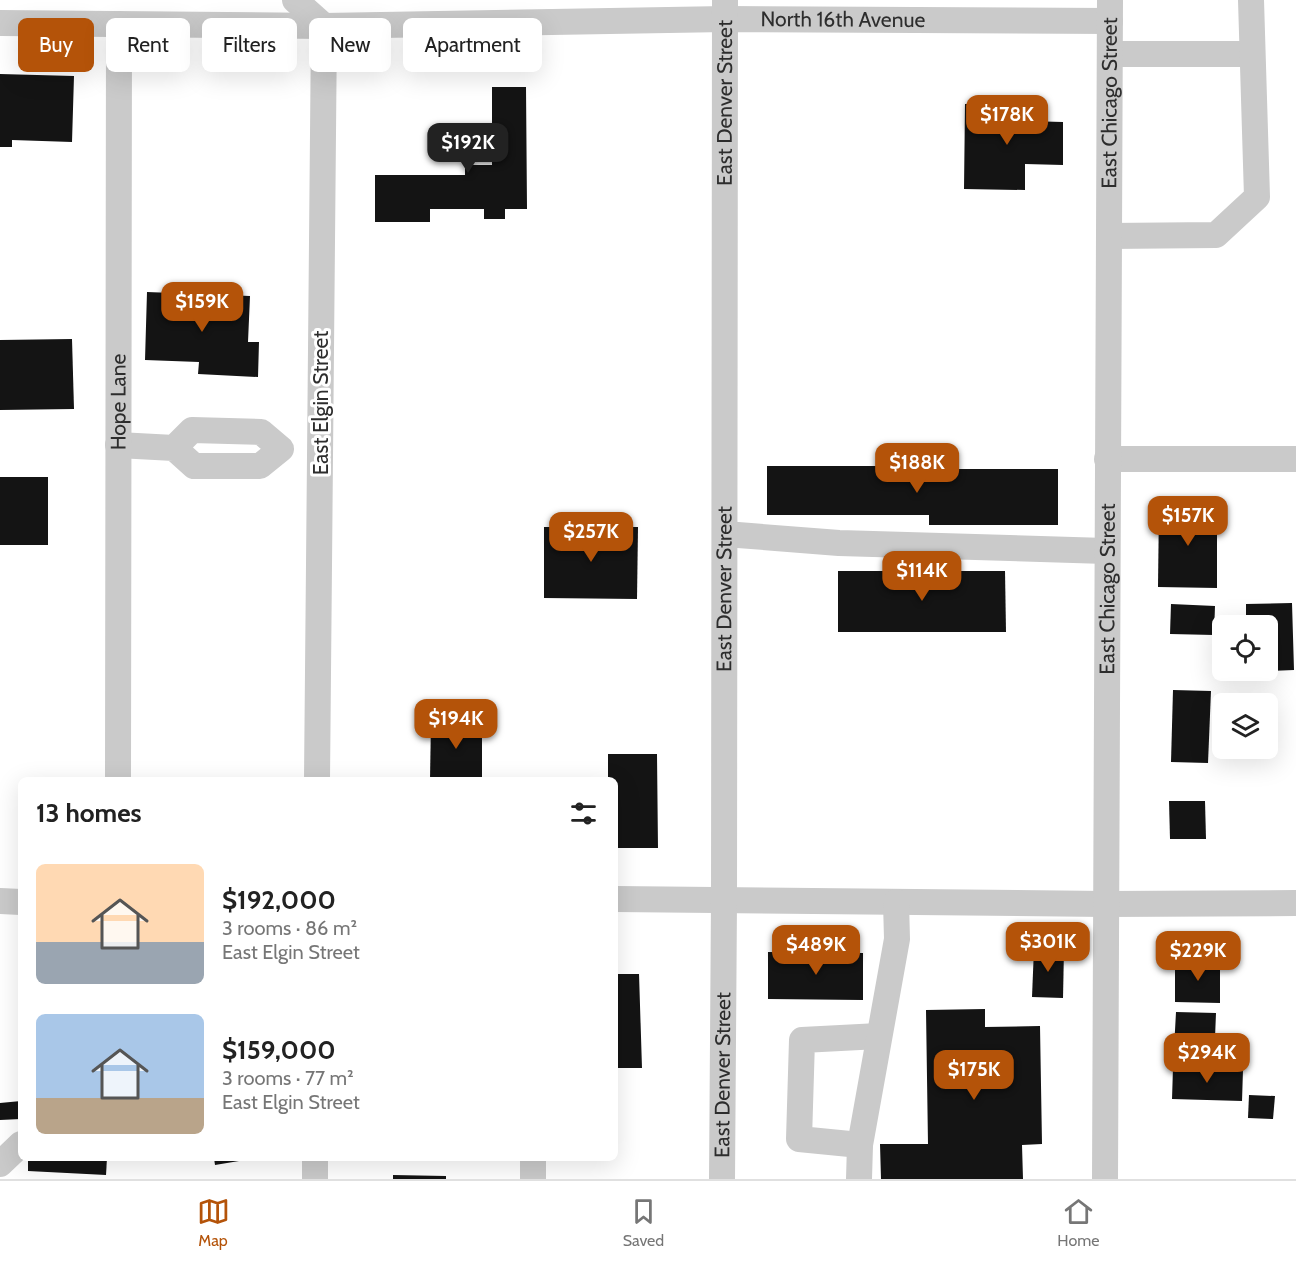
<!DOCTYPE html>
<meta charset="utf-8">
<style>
:root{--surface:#fff;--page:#f6f6f6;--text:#222;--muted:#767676;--line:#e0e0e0;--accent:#b45309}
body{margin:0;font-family:Cabin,sans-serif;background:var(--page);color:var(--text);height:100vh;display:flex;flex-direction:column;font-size:22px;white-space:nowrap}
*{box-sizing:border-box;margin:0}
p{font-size:20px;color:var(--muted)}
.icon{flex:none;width:33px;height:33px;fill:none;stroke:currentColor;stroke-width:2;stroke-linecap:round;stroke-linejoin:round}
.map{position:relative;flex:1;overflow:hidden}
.panel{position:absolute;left:18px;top:777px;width:600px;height:384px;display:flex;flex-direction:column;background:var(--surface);border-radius:9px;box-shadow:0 6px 24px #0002}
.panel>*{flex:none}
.top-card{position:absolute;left:18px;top:18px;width:600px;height:54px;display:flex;gap:12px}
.tools{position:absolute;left:1212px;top:615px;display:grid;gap:12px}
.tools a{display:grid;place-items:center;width:66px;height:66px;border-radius:9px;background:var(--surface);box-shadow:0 6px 24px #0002;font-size:30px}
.price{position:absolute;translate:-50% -51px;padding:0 14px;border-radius:12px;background:var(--accent);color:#fff;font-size:20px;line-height:39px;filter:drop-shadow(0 2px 3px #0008)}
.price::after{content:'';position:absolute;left:50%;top:36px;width:18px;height:14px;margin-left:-9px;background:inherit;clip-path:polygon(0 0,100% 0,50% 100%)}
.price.current{background:#222;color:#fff}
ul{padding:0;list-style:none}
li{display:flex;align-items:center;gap:18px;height:150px;padding:0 18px}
li span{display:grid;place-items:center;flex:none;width:168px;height:120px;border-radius:9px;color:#555}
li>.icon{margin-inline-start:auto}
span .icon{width:72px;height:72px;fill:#fffc;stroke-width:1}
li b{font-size:26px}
h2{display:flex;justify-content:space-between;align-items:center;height:72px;padding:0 18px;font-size:26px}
.tag{padding:0 21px;border-radius:9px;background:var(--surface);box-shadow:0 6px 24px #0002;font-size:21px;line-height:54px}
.tag.current{background:var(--accent);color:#fff}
.menu{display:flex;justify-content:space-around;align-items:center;height:84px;border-top:2px solid var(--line);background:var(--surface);font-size:16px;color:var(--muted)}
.menu a{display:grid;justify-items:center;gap:3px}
.menu .current{color:var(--accent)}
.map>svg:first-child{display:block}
</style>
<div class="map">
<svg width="1296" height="1179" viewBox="0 0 1296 1179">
<rect width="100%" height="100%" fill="#fff"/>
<g fill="#141414">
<polygon points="0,74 74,76 72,142 12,140 12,147 0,147"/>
<polygon points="492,87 526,87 527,209 505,209 505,219 484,219 484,209 430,209 430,222 375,222 375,175 465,175 465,165 492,165"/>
<polygon points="965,104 1026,105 1026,121 1063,122 1063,165 1025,164 1025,190 964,189"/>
<polygon points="147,292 250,296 248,342 259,342 258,377 198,374 199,362 145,360"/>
<polygon points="72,339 74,409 0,410 0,340"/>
<polygon points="767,466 925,466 925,481 952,481 951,469 1058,469 1058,525 929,525 929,515 767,515"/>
<rect x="0" y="477" width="48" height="68"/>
<polygon points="1159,505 1217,506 1217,588 1158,587"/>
<polygon points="544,527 638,527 637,599 544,598"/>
<polygon points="838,571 1005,571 1006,632 838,632"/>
<polygon points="1292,603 1294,670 1268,671 1268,626 1246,626 1246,604"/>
<polygon points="1171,604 1215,606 1214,635 1170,634"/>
<polygon points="1222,639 1222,672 1214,672 1213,640"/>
<polygon points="1173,690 1211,691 1208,763 1171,762"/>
<polygon points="431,720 482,721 482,780 430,780"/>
<polygon points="608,754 657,754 658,848 615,848 615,780 608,780"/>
<polygon points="1169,801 1205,801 1206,839 1170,839"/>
<polygon points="1034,948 1064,949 1063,998 1032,997"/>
<polygon points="768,952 863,953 863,1000 768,999"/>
<polygon points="1175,962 1220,963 1220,1003 1175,1002"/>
<polygon points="615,974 639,974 642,1068 615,1068"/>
<polygon points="985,1009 985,1027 1040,1026 1042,1144 1022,1145 1023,1179 881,1179 880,1144 928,1144 926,1010"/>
<polygon points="1176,1012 1216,1013 1214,1063 1183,1062 1184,1049 1174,1049"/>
<polygon points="1173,1067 1243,1070 1242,1101 1172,1099"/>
<polygon points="1249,1095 1275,1096 1273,1119 1248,1118"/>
<polygon points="21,1101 21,1119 0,1120 0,1103"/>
<polygon points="28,1158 107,1158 106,1175 28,1171"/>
<polygon points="214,1158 251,1158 251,1159 215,1165"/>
<polygon points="393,1175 446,1176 446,1179 393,1179"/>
</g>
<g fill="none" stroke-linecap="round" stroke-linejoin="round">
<g stroke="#cacaca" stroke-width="26">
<polyline points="295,0 324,26 317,780"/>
<path id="s1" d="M0 23 324 26 726 19 1110 21"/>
<polyline points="1110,54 1252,54"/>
<polyline points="1109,236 1216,235 1257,197 1251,0"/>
<polyline points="118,445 174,448 194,466 260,466 281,449 261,432 192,430 174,448"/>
<polyline points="1107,459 1296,459"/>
<polyline points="725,534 839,543 1106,551"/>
<path id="s2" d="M118 780 119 24"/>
<polyline points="615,899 1105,904 1296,903"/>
<polyline points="0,901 21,902"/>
<polyline points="860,1145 799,1139 802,1040 879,1036"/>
<polyline points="315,1158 315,1179"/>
<polyline points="533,1158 533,1179"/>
<polyline points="0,1164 21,1144"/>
<path id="s3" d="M722 1179 724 901 725 0"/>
<polyline points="859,1179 860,1145 897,939 896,902"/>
<path id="s4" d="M1105 1179 1110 0"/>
</g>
</g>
<g text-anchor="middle" stroke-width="6" stroke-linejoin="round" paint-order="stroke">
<g font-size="21" fill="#2d2d2d" stroke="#fff">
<text dy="7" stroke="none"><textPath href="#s1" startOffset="843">North 16th Avenue</textPath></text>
<text dy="7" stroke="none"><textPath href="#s3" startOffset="1076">East Denver Street</textPath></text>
<text dy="7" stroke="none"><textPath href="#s4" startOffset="1076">East Chicago Street</textPath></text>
<text dy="7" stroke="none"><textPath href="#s2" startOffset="378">Hope Lane</textPath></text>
<text transform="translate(321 403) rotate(-90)" y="7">East Elgin Street</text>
<text dy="7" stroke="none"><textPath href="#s4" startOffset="590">East Chicago Street</textPath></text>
<text dy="7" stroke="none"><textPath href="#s3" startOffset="590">East Denver Street</textPath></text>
<text dy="7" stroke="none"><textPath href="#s3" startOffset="104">East Denver Street</textPath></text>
</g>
</g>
</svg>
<div class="tools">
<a><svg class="icon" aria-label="locate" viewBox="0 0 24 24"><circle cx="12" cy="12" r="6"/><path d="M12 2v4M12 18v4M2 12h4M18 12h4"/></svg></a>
<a><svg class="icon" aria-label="layers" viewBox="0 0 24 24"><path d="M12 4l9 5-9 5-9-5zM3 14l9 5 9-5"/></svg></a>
</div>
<b class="price" style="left:1007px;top:146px">$178K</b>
<b class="price current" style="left:468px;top:174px">$192K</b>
<b class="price" style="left:202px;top:333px">$159K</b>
<b class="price" style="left:917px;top:494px">$188K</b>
<b class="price" style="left:1188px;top:547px">$157K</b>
<b class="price" style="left:591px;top:563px">$257K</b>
<b class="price" style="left:922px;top:602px">$114K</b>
<b class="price" style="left:456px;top:750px">$194K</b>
<b class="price" style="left:1048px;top:973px">$301K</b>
<b class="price" style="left:816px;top:976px">$489K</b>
<b class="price" style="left:1198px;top:982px">$229K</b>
<b class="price" style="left:1207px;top:1084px">$294K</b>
<b class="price" style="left:974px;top:1101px">$175K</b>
<div class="top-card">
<a class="tag current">Buy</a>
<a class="tag">Rent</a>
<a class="tag">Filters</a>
<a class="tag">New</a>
<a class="tag">Apartment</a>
</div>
<section class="panel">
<h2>13 homes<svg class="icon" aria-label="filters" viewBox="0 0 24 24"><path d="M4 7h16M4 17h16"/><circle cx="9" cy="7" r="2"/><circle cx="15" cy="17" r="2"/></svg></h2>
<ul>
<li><span style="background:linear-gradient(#ffd9b3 65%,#9aa5b1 0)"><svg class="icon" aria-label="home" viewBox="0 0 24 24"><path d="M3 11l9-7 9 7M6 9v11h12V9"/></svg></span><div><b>$192,000</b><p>3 rooms · 86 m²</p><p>East Elgin Street</p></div></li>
<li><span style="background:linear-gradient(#a9c7e8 70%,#b9a48a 0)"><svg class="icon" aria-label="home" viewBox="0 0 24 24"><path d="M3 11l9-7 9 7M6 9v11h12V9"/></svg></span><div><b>$159,000</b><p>3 rooms · 77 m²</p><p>East Elgin Street</p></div></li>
</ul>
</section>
</div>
<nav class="menu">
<a class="current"><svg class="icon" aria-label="map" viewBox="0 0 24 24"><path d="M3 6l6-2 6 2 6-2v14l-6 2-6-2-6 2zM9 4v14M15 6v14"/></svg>Map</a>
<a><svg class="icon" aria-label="saved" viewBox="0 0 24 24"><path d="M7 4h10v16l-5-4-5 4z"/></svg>Saved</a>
<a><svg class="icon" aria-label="home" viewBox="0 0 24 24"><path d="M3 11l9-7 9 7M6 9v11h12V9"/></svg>Home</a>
</nav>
